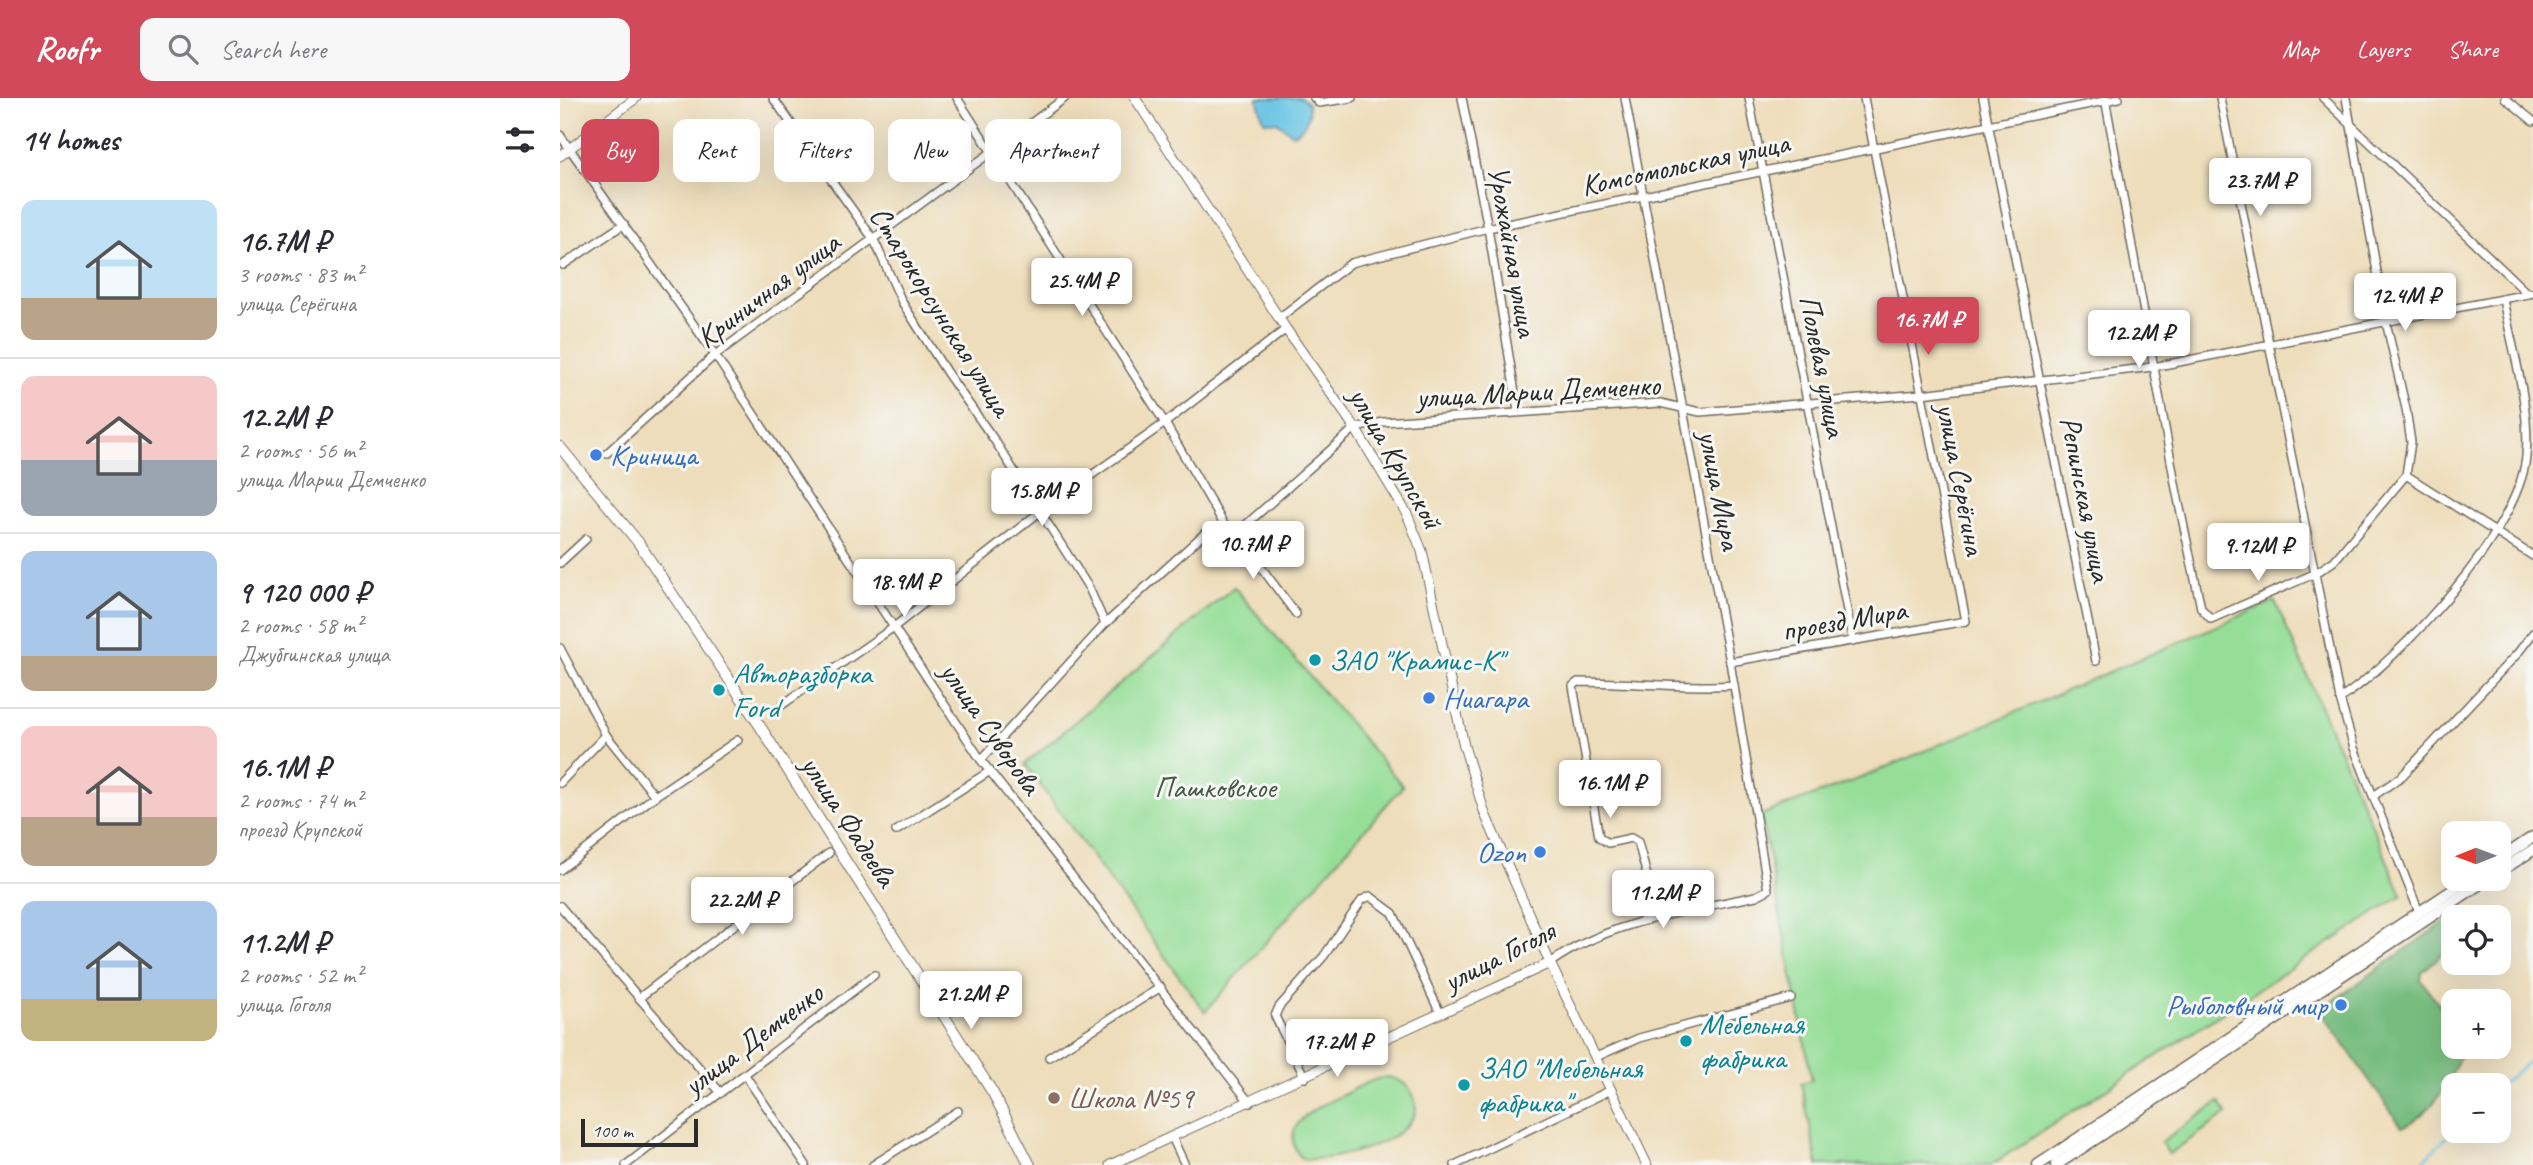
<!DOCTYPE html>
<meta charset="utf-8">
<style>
:root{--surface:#fff;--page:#f7f7f7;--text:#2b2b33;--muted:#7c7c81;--line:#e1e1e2;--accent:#d1495b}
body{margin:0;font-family:Caveat,sans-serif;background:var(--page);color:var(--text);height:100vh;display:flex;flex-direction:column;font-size:26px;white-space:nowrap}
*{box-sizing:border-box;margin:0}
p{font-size:23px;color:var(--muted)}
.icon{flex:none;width:38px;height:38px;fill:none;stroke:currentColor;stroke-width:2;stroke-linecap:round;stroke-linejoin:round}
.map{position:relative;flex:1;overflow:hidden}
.drawer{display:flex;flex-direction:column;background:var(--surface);width:560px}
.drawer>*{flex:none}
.banner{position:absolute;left:21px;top:21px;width:665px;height:63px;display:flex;gap:14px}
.needle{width:46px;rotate:269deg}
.tools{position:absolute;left:1881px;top:723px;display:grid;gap:14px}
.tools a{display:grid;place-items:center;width:70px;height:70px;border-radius:14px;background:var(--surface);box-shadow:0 7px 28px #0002;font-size:35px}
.scale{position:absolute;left:21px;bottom:18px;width:117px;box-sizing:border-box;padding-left:7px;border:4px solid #2b2b2b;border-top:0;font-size:19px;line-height:24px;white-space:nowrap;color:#2b2b2b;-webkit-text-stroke:5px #f6f6f2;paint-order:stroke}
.price{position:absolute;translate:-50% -60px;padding:0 16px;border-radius:7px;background:#fff;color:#222;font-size:23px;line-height:46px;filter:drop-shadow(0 2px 4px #0008)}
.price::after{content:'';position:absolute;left:50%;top:42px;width:21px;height:16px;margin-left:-10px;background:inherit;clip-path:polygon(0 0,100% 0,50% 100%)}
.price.active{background:var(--accent);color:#fff}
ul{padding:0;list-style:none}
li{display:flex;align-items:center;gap:21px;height:175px;padding:0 21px}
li+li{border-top:2px solid var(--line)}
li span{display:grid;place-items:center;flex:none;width:196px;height:140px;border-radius:14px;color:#555}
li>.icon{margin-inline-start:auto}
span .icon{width:84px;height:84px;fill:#fffc;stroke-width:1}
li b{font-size:30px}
h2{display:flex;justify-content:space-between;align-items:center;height:84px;padding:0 21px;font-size:30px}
.pill{padding:0 24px;border-radius:14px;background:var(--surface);box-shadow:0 7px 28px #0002;font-size:24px;line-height:63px}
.pill.active{background:var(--accent);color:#fff}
header{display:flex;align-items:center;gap:42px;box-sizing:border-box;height:98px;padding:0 35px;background:var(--accent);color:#fff}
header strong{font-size:33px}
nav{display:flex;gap:38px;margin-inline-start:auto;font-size:24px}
.search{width:490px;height:63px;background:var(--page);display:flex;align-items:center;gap:18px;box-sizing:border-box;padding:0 24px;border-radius:14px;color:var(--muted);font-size:26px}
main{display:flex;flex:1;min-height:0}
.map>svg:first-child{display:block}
</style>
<header>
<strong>Roofr</strong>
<div class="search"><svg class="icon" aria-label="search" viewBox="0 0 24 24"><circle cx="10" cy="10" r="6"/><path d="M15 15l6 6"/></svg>Search here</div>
<nav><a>Map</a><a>Layers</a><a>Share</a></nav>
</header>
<main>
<section class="drawer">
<h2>14 homes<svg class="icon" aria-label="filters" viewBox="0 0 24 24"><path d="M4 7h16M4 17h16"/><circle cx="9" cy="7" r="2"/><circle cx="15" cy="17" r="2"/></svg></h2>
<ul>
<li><span style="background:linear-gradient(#bfe0f5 70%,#b9a48a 0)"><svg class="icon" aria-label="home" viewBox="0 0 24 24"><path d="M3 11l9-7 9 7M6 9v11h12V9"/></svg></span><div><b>16.7M ₽</b><p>3 rooms · 83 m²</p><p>улица Серёгина</p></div></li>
<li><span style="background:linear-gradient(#f6c9c9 60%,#9aa5b1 0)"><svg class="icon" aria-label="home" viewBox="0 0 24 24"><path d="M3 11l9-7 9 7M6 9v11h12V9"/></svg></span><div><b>12.2M ₽</b><p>2 rooms · 56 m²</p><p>улица Марии Демченко</p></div></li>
<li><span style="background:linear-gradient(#a9c7e8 75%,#b9a48a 0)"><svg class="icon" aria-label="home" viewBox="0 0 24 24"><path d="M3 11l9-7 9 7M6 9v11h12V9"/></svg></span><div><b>9 120 000 ₽</b><p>2 rooms · 58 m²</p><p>Джубгинская улица</p></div></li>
<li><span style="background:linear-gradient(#f6c9c9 65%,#b9a48a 0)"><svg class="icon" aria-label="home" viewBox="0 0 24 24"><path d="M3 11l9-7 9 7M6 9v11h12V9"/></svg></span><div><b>16.1M ₽</b><p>2 rooms · 74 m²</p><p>проезд Крупской</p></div></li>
<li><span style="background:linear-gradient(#a9c7e8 70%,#c2b280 0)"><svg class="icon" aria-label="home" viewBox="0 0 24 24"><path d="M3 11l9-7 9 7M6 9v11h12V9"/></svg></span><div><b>11.2M ₽</b><p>2 rooms · 52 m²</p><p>улица Гоголя</p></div></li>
</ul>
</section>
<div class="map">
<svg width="1973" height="1067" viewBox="0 0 1973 1067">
<rect width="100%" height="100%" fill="#f6f6f2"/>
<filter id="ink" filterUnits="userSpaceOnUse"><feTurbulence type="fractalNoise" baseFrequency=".0143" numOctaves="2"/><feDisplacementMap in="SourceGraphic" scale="14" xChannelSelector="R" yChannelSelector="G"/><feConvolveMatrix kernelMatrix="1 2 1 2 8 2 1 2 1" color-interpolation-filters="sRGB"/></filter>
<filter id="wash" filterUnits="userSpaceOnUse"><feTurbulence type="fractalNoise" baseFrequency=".00686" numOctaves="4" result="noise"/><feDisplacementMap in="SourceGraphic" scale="28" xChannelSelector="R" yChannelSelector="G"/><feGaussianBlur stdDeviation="1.57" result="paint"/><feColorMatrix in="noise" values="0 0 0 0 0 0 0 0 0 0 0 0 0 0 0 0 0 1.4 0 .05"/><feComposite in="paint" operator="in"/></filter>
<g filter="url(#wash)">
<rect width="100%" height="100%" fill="#eeddba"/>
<g fill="#96de98" stroke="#608462" stroke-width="2">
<polygon points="674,489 843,688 645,914 465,666"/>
<polygon points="1715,503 1842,797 1431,1067 1258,1067 1241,985 1252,982 1201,717 1306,678"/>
<path d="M828 979C839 981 848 986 853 997 875 1043 759 1067 741 1060 715 1026 759 1008 783 997 797 990 812 980 828 979Z"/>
<polygon points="1659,1004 1667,1016 1609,1056 1601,1044"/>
</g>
<path fill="#78bd80" stroke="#527456" stroke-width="2" d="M1896 816 1900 819H1894L1893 846 1862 874 1861 882 1893 926 1894 948 1903 949C1893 979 1873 1017 1842 1029L1760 912Z"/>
<path fill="#65c3e3" stroke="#487787" stroke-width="2" d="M697 0H741L748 5C750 20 746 30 733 36L717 24 704 23Z"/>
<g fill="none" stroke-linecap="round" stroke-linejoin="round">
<g stroke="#65c3e3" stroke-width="2.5">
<polyline points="1939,989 1973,959"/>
<polyline points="1860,1067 1894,1030"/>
</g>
</g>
</g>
<g filter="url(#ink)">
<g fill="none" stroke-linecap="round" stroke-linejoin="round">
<g stroke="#6f695d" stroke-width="10">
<g id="minor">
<polyline points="213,0 314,142 342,204 387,275 435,343 529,490 545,526"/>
<polyline points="397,0 605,325 665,428"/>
<polyline points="754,0 759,5 792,0"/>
<polyline points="902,0 928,130 958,313"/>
<polyline points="1189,0 1293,544"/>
<polyline points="1423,0 1536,563"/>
<polyline points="1545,0 1617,396 1641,510 1651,521 1756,475 1774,463 1846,377 1851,344 1846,311 1826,224 1786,0"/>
<polyline points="1660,0 1780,601 1794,650 1859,814"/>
<polyline points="1763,0 1968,196"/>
<polyline points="1945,0 1973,23"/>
<polyline points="0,37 155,257 421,662 690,1005"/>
<polyline points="3,167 64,126"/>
<polyline points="719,220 791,165 928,130 1559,0"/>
<polyline points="47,355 155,257 505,0"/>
<polyline points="1846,377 1973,458"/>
<polyline points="674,433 736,516"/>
<polyline points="0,465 26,441"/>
<polyline points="0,550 46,637 95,698"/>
<polyline points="1170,564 1406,523 1304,0"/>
<path d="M1780 601C1841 560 1958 435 1966 359 1971 308 1952 251 1943 201"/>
<polyline points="222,607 334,529 481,413 605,325 726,231"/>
<polyline points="421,662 545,526 646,434 665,428 674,433 681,431 795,330 823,324 1100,305 1140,314 1361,296 1593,269 1973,195"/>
<polyline points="0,685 46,637"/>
<polyline points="1815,697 1842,678 1957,556 1973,535"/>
<polyline points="336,733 430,673"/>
<polyline points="0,772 95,698 178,642"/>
<polyline points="0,808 161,995"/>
<path d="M1098 819 1078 744 1071 740 1048 745 1039 739 1013 588 1018 584C1070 584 1122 591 1174 587"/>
<path d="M990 865C1049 823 1127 813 1196 798L1208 792 1170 564 1065 0"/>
<polyline points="79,900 269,755"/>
<polyline points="489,959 601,889"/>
<polyline points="1036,959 1079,940 1231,900"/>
<polyline points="185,977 246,1067"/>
<polyline points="745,980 715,918 719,909 764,858 802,802 810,798 833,815 880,915"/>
<polyline points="612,1039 625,1067"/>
<polyline points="66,1067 314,877"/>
<polyline points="313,1067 398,1013"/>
<polyline points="895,1067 1051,992"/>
</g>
</g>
<g stroke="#6f695d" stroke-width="11">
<g id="tertiary">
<polyline points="575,0 726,231 795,330 847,416 862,453 904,648 925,716 990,865 1087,1067"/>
<polyline points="0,58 76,0"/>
<polyline points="550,1067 990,865"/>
</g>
</g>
<g stroke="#6f695d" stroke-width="12">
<polyline id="secondary" points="0,349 78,444 198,625 433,995 470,1067"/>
</g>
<g stroke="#6f695d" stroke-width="13">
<g id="primary">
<polyline points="1939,762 1973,739"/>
<polyline points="1939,774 1973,752"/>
<polyline points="1478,1067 1911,780"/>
<polyline points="1496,1067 1929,780"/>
</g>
</g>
<use href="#minor" stroke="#fff" stroke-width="7"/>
<use href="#tertiary" stroke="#fff" stroke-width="9"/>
<use href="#secondary" stroke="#fff" stroke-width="10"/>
<use href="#primary" stroke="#fff" stroke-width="10"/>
</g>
</g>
<g fill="#3f7fe0" stroke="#f6f6f2" stroke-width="2.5">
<circle cx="36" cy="357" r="7"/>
<circle cx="869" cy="600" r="7"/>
<circle cx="980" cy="754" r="7"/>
<circle cx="1781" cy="907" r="7"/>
</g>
<g fill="#0f9aa8" stroke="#f6f6f2" stroke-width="2.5">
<circle cx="755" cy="562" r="7"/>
<circle cx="159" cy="592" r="7"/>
<circle cx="1126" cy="943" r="7"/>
<circle cx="904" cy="987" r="7"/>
</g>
<circle fill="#8d6e63" stroke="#f6f6f2" stroke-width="2.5" cx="494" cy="1000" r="7"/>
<g text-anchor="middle" stroke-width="6" stroke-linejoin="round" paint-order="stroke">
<g font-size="30" fill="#2b2b2b" stroke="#f6f6f2">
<text transform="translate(1125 66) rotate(-12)" y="10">Комсомольская улица</text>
<text transform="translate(953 153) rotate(80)" y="10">Урожайная улица</text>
<text transform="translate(208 192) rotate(-37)" y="10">Криничная улица</text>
<text transform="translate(381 213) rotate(58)" y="10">Старокорсунская улица</text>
<text transform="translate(1263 268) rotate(79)" y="10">Полевая улица</text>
<text transform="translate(978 293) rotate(-3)" y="10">улица Марии Демченко</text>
<text transform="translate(836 360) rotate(60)" y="10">улица Крупской</text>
<text transform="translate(1401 381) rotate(79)" y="10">улица Серёгина</text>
<text transform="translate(1160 392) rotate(79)" y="10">улица Мира</text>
<text transform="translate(1526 401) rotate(79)" y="10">Репинская улица</text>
<text transform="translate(1284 522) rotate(-10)" y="10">проезд Мира</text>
<text transform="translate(431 630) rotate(55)" y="10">улица Суворова</text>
<text transform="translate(289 723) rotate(57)" y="10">улица Фадеева</text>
<text transform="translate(939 858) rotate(-27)" y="10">улица Гоголя</text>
<text transform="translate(193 941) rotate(-37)" y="10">улица Демченко</text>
</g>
<g font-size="30" fill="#366cbe" stroke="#f6f6f2" text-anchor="start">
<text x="50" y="367">Криница</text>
<text x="883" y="610">Ниагара</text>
<text x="966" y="764" text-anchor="end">Ozon</text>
<text x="1767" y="917" text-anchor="end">Рыболовный мир</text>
</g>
<g font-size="30" fill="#0d838f" stroke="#f6f6f2" text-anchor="start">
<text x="769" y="572">ЗАО "Крамис-К"</text>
<text x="173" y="585">Авторазборка<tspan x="173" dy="34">Ford</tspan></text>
<text x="1140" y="936">Мебельная<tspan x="1140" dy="34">фабрика</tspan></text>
<text x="918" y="980">ЗАО "Мебельная<tspan x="918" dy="34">фабрика"</tspan></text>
</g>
<g font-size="30" fill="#465846" stroke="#f6f6f2">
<text x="655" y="699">Пашковское</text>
</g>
<g font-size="30" fill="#785e54" stroke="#f6f6f2" text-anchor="start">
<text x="508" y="1010">Школа №59</text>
</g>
</g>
</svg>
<div class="tools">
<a><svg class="needle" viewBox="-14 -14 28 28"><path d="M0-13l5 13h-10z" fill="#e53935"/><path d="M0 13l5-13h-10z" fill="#7c7c81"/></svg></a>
<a><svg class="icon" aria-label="locate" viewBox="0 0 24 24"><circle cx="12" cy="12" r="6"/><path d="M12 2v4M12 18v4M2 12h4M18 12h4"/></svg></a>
<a>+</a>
<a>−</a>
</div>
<div class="scale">100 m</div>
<b class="price" style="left:1700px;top:120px">23.7M ₽</b>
<b class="price" style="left:522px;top:220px">25.4M ₽</b>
<b class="price" style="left:1845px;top:235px">12.4M ₽</b>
<b class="price active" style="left:1368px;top:259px">16.7M ₽</b>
<b class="price" style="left:1579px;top:272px">12.2M ₽</b>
<b class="price" style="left:482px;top:430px">15.8M ₽</b>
<b class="price" style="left:693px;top:483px">10.7M ₽</b>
<b class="price" style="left:1698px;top:485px">9.12M ₽</b>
<b class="price" style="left:344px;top:521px">18.9M ₽</b>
<b class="price" style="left:1050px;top:722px">16.1M ₽</b>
<b class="price" style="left:1103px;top:832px">11.2M ₽</b>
<b class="price" style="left:182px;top:839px">22.2M ₽</b>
<b class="price" style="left:411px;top:933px">21.2M ₽</b>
<b class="price" style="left:777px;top:981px">17.2M ₽</b>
<div class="banner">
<a class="pill active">Buy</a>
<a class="pill">Rent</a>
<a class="pill">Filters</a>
<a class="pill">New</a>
<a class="pill">Apartment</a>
</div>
</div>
</main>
